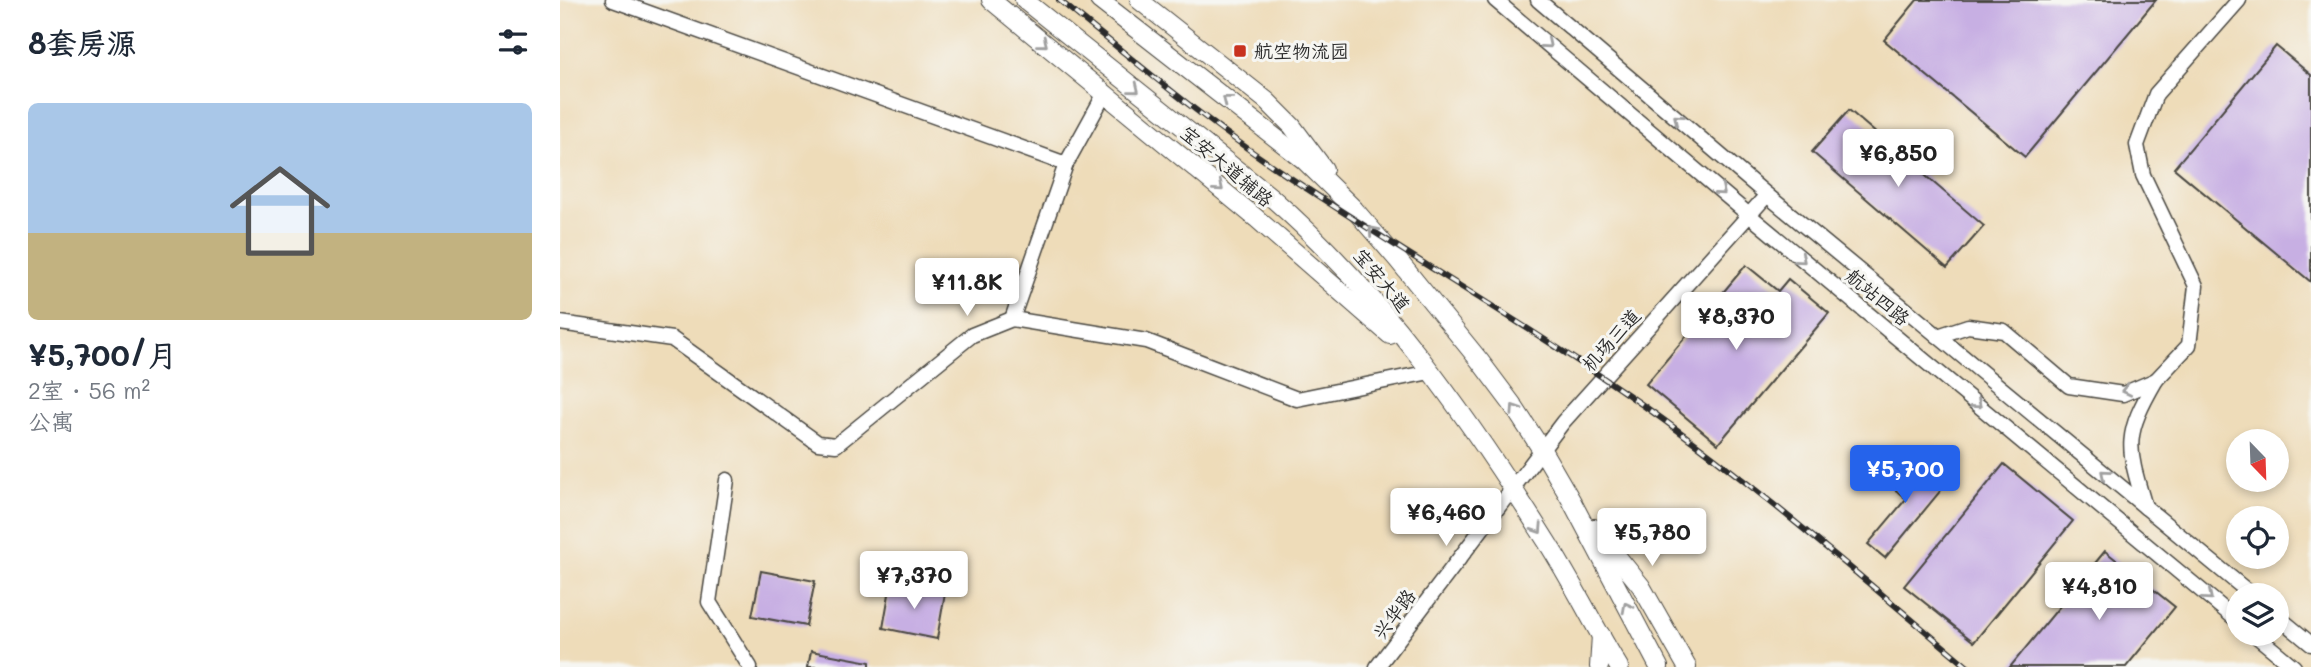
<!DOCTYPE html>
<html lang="zh">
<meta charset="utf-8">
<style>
:root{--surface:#fff;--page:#f2f2f3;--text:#1f2937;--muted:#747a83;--line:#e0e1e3;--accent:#2563eb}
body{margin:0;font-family:Mali,"LXGW WenKai TC",sans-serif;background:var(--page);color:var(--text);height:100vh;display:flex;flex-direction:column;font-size:26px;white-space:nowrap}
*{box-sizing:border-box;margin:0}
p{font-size:23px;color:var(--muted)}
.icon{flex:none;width:38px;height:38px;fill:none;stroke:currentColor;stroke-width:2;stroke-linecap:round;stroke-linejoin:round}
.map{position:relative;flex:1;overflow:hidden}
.sheet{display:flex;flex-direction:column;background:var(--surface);width:560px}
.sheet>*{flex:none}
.needle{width:46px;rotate:157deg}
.controls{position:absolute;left:1666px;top:429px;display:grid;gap:14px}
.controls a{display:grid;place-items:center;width:63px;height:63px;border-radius:50%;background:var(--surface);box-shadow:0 4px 10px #0003;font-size:35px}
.price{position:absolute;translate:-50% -60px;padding:0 16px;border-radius:7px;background:#fff;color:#222;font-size:23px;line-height:46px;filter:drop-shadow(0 2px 4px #0008)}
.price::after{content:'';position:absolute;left:50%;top:42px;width:21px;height:16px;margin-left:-10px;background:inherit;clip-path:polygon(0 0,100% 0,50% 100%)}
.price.current{background:var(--accent);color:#fff}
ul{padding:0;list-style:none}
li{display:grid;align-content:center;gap:14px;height:371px;padding:0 28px}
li+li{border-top:2px solid var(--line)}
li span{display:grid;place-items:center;height:217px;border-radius:10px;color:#555}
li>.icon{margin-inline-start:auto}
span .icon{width:126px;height:126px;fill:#fffc;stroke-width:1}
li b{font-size:30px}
h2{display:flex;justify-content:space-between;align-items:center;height:84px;padding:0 28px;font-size:30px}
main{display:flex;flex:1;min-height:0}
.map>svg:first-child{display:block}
</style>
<main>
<section class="sheet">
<h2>8套房源<svg class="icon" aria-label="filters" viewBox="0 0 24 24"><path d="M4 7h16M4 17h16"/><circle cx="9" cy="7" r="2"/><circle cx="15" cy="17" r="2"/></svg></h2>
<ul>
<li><span style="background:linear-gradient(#a9c7e8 60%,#c2b280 0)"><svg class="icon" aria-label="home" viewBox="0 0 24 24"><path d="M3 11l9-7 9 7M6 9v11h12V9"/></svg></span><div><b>¥5,700/月</b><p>2室 · 56 m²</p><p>公寓</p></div></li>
</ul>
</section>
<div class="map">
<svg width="1751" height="667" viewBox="0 0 1751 667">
<rect width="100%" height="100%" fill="#f6f6f2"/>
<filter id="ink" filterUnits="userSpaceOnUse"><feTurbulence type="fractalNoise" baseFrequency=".0143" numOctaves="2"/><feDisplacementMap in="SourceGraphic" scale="14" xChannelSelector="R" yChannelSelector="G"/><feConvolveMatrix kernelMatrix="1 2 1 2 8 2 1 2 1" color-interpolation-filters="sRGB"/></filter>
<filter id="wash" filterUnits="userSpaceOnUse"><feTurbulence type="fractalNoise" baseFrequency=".00686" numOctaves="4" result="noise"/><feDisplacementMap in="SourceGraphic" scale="28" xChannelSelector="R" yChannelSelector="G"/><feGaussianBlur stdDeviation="1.57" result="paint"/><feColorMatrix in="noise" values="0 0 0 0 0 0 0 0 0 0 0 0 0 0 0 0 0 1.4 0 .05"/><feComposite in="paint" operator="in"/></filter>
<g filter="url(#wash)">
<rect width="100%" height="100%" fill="#eedcb9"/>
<g id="blocks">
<g fill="#c7afe3">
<polygon points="1357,0 1596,0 1465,157 1324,40"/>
<polygon points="1716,46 1751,75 1751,282 1614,168"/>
<polygon points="1289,110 1424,226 1387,268 1252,152"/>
<polygon points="1186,265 1218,291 1228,279 1269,313 1158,444 1086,384"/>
<polygon points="1344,458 1382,489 1325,558 1308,544 1346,499 1325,481"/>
<polygon points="1444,464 1513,521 1414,642 1344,586"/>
<polygon points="1545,551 1615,607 1566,667 1450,667"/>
<polygon points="201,571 255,581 246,626 192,616"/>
<polygon points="331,583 385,593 377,639 323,628"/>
<polygon points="251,651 310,662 310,667 248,667"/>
</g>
</g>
</g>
<g filter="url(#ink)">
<use href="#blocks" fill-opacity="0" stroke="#484640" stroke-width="2"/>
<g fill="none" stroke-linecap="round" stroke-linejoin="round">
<g stroke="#484640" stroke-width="17">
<g id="minor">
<polyline points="53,0 506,164"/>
<polyline points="935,0 1189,215 1678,621"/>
<polyline points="978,0 1207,195 1692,595"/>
<polyline points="452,319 506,164 545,93"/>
<polyline points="0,323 112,339 258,443 276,445 412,335 452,319 586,341 737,399 870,372"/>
<path d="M1378 336 1408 326 1444 331 1509 386 1563 394 1596 380C1563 437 1567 446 1585 507"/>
<polyline points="1596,380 1629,345 1636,286 1583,175 1577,145 1596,94 1679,0"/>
<polyline points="167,480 149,602 190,667"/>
<polyline points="1717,616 1751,644"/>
<polyline points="1694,634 1734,667"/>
<polyline points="817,667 1003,422 1207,195"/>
</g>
</g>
<g stroke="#484640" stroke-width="20">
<g id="major">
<polyline points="431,0 696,218 830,335"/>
<path d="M464 0 711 197C822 294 909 418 987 542 1013 583 1034 626 1059 667"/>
<polyline points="539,0 744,160 793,208 837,259 919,360 952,404 982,450 1011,500 1099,667"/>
<polyline points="579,0 707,101 732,126 764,169"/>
<polyline points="1034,528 1081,586 1127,667"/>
<polyline points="1039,667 1041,635"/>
</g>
</g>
<use href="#minor" stroke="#fff" stroke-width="14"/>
<use href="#major" stroke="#fff" stroke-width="18"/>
<g stroke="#2b2b2b" stroke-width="6">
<path id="rail" d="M499 0C570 57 639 116 714 167 830 245 952 315 1067 394 1187 477 1296 573 1408 667"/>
</g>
<use href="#rail" stroke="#f6f6f2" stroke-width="3.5" stroke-dasharray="10" stroke-linecap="butt"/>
</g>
<defs><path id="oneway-chevron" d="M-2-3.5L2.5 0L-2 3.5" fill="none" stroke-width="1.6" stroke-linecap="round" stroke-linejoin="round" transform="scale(1.75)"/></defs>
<g stroke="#a0a0a0">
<use href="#oneway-chevron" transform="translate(483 43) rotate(39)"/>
<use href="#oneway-chevron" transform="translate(987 44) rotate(40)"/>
<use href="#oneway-chevron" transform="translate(575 89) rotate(39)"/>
<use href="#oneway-chevron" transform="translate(667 100) rotate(-142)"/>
<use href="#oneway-chevron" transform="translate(1118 119) rotate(-140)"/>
<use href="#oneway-chevron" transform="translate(659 187) rotate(40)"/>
<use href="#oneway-chevron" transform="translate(1161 191) rotate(40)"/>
<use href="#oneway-chevron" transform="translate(813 231) rotate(-131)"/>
<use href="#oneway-chevron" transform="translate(1241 259) rotate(40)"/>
<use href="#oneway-chevron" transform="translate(1566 390) rotate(168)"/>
<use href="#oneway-chevron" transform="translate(1417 404) rotate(40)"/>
<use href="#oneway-chevron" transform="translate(955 409) rotate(-124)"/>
<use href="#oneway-chevron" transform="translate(1545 474) rotate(-140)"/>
<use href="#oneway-chevron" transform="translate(978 529) rotate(57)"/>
<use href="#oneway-chevron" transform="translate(1648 596) rotate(40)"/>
<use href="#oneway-chevron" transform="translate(1067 607) rotate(-117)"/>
</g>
</g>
<rect fill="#c8321e" stroke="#f6f6f2" stroke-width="2.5" x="673" y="44" width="14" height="14" rx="3.5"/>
<g text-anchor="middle" stroke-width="6" stroke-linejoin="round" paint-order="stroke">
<g font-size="19" fill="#2b2b2b" stroke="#f6f6f2" text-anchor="start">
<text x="694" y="58">航空物流园</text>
</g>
<g font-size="19" fill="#2b2b2b" stroke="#f6f6f2">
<text transform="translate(667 166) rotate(40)" y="7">宝安大道辅路</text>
<text transform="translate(822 280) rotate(50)" y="7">宝安大道</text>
<text transform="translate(1318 297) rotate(40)" y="7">航站四路</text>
<text transform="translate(1051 340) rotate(-48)" y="7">机场三道</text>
<text transform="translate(834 614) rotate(-53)" y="7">兴华路</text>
</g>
</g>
</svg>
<div class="controls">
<a><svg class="needle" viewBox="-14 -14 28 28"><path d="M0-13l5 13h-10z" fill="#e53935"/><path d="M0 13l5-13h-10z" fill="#747a83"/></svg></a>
<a><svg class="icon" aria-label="locate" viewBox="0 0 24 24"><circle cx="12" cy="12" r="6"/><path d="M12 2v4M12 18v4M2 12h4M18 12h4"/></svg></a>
<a><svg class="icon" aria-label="layers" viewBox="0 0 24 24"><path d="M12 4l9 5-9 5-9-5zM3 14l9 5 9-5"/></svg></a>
</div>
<b class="price" style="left:1338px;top:189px">¥6,850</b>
<b class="price" style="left:407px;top:318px">¥11.8K</b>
<b class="price" style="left:1176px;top:352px">¥8,370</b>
<b class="price current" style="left:1345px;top:505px">¥5,700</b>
<b class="price" style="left:886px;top:548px">¥6,460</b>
<b class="price" style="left:1092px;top:568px">¥5,780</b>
<b class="price" style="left:354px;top:611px">¥7,370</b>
<b class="price" style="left:1539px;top:622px">¥4,810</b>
</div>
</main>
